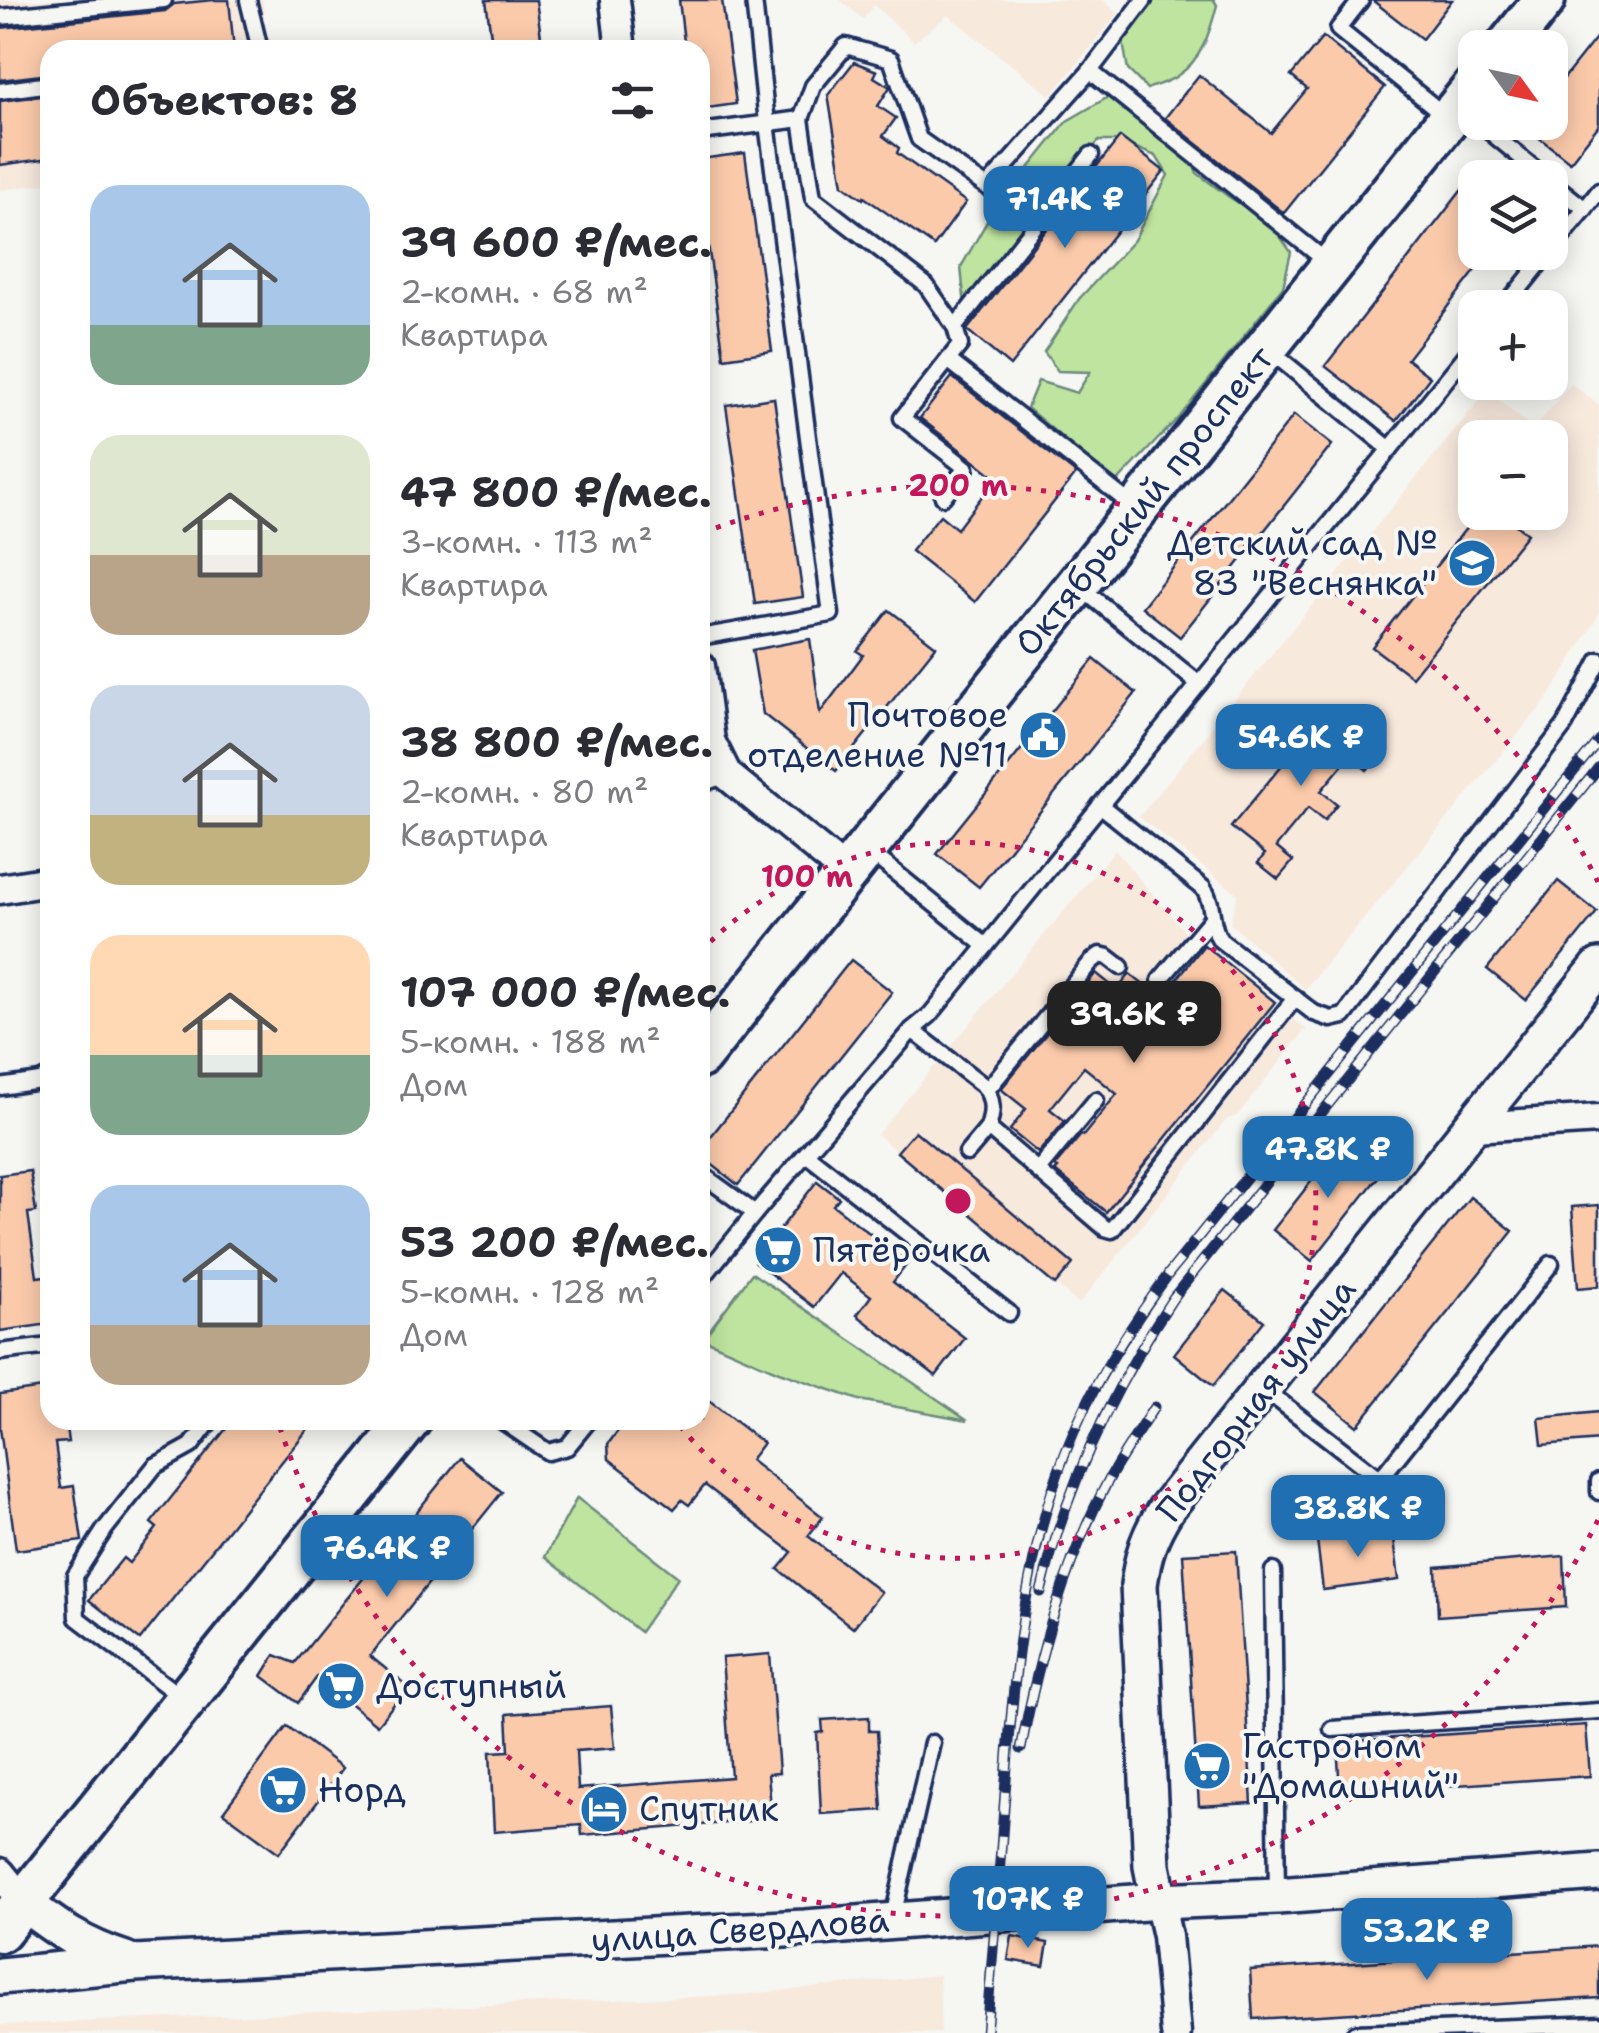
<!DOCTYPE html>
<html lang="ru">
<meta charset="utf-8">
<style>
:root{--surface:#fff;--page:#f2f2f3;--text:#2b2b33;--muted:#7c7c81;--accent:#1f6fb2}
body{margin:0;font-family:"Shantell Sans",sans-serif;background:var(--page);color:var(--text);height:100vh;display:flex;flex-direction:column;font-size:38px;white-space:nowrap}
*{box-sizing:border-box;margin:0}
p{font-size:32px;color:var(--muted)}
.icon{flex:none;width:55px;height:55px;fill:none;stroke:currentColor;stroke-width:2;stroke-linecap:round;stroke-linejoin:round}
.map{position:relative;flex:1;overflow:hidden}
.sheet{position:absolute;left:40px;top:40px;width:670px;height:1390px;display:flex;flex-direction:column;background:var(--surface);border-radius:30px;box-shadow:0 5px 25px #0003}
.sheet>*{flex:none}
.needle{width:65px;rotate:123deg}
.tools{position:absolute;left:1458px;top:30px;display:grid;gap:20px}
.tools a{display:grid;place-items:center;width:110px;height:110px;border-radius:20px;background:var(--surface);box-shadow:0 5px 25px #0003;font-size:50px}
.price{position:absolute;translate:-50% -85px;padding:0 22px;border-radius:20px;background:var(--accent);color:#fff;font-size:32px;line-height:65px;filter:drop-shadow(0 2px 5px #0008)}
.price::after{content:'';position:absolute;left:50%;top:60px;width:30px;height:22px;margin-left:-15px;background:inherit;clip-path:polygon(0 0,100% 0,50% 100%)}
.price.selected{background:#222;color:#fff}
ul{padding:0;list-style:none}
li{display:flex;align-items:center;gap:30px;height:250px;padding:0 50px}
li span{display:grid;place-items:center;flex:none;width:280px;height:200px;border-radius:30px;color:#555}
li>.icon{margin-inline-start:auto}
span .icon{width:120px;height:120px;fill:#fffc;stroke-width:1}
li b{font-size:42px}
h2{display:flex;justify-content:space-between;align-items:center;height:120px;padding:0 50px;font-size:42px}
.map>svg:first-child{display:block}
</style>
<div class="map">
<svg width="1599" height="2033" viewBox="0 0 1599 2033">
<rect width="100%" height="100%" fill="#f6f6f2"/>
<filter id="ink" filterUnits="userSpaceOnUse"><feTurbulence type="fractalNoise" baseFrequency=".01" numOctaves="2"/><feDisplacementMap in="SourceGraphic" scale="20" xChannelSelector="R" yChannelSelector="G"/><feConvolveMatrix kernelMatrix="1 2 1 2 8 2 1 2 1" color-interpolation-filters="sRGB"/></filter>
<g filter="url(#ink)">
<g fill="#f8e9dd" fill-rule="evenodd">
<polygon points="0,0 262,0 269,50 50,50 50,183 0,190"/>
<polygon points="840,0 1103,0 1118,13 1051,96 948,15 914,42 874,5 863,19"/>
<path d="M1571 384 1599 405V614L1549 697 1305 989 1230 923 1238 894 1139 817 1487 391 1534 429ZM1475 438H1550V512H1475Z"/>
<polygon points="1115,850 1182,929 1306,1029 1237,1116 1227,1119 1079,1304 877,1135"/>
<polygon points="939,1975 941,2033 0,2033 0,2025 738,1995"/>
</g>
<g fill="#bee49f" stroke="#6c8a7e" stroke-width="2.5">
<path d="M1139 0H1214L1217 5C1210 32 1202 60 1177 76 1169 82 1156 85 1147 89L1128 70 1122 37Z"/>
<polygon points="1117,92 1183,146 1197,173 1229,197 1270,222 1291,252 1283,287 1182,414 1116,483 1027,408 1038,381 1077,393 1090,372 1058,371 1044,352 1079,299 1134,240 1168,175 1156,156 1119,141 1099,141 1072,171 965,307 961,267 989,218 1067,121"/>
<polygon points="752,1273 968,1420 859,1400 779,1372 703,1339"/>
<polygon points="577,1498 678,1577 640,1632 545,1557"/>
</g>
<g fill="#fbcaab" stroke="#1b2f5e" stroke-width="2.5">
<polygon points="213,0 229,0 234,50 50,50 50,74 0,80 0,28 165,11 174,4"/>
<polygon points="486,0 536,0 541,37 492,44"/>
<polygon points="679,0 722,0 736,104 700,109 700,50 685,50"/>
<polygon points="1372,0 1452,0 1422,39"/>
<polygon points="1599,34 1599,125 1570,162 1519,122 1550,122 1550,96"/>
<polygon points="1323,37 1385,87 1284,213 1165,118 1199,75 1271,133 1307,89 1291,76"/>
<polygon points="854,62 877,71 874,77 890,87 878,106 896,118 883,136 899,148 897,153 966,202 934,246 864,197 863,199 843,185 828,95"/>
<polygon points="50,95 50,158 0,165 0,101"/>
<polygon points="1120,137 1164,171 1010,366 967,330"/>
<polygon points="745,153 772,351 724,358 700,187 700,159"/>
<polygon points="1475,173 1475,252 1490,252 1407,359 1430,377 1396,421 1325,366"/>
<polygon points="952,377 1076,474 975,602 911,551 940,515 957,529 996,478 920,418"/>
<polygon points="774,398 803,597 755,604 726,405"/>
<polygon points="1294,415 1332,445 1180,637 1142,607"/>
<polygon points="1479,512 1500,512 1527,534 1412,677 1372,647"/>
<polygon points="889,610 936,646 836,771 763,714 752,650 810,639 820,713 863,655 857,651"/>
<polygon points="1094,659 1136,693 979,887 937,854"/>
<polygon points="1324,714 1357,740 1361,734 1382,751 1367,770 1350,756 1321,791 1337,804 1324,821 1308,808 1276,847 1293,861 1278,879 1258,863 1265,854 1231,827"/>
<polygon points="1558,881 1597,912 1526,1000 1487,969"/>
<polygon points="1204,945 1275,1002 1106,1212 1055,1171 1058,1168 1055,1166 1081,1135 1083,1136 1117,1094 1084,1067 1050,1109 1065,1121 1038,1153 1010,1130 1026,1109 1001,1089 1096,973 1117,990 1130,974 1161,999"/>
<polygon points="851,960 892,992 738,1185 700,1155 700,1150"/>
<polygon points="915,1131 1073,1264 1055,1285 897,1152"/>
<polygon points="1343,1141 1382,1172 1312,1261 1273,1230"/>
<polygon points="30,1171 36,1212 28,1213 37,1277 45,1276 50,1324 0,1331 0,1175"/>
<polygon points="817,1181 839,1198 833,1205 908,1263 893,1282 965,1338 936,1376 857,1315 871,1296 841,1273 814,1307 755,1262"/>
<polygon points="1470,1197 1513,1231 1357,1426 1315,1392"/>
<polygon points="1599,1205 1599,1286 1578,1288 1572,1207"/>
<polygon points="1225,1290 1264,1321 1213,1386 1174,1354"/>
<polygon points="50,1387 50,1420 65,1420 68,1442 55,1443 61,1488 74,1486 82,1541 16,1550 0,1428 0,1394"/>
<polygon points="700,1394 763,1443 750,1460 823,1517 808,1536 881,1592 853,1628 778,1569 792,1552 705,1485 689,1505 682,1500 674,1509 609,1459 608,1444 626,1420 700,1420"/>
<polygon points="1599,1412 1599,1440 1542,1445 1539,1418"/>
<polygon points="233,1420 315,1420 140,1640 89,1600 123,1558 129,1563 157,1528 151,1523"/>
<polygon points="460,1458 502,1492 370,1656 408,1687 377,1725 317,1677 298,1703 262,1676 275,1655 295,1663"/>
<polygon points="1393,1530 1399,1580 1323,1590 1317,1540"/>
<polygon points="1236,1551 1252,1803 1199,1806 1183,1554"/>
<polygon points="1564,1556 1566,1607 1438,1616 1436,1567"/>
<polygon points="770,1654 779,1773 768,1774 772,1819 582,1835 581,1825 494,1832 490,1752 509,1751 507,1714 611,1706 615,1748 576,1751 578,1789 731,1777 722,1658"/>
<polygon points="869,1717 869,1731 877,1731 882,1810 821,1814 817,1733 823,1732 822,1720"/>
<polygon points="1586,1725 1590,1776 1340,1793 1337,1742"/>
<polygon points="287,1726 343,1768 279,1853 223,1812"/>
<polygon points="1012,1936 1048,1943 1044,1966 1008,1960"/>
<polygon points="1599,1946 1599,1998 1253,2019 1250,1970"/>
</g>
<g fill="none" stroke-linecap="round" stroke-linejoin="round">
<g stroke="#1b2f5e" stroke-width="21">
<g id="service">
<polyline points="248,0 260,50"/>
<polyline points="1144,0 1090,71 1331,265"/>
<polyline points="1361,0 1338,29 1448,118"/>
<polyline points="0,17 164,0"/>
<polyline points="0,91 50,84"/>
<polyline points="801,119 813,86 846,46 891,59 919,139 987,187 1090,71"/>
<polyline points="1478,122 1546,178"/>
<polyline points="700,132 801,119 813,198 926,285 955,327"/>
<polyline points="1550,181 1585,209 1599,191"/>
<polyline points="1550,251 1585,209"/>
<polyline points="1504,308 1549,252"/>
<polyline points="948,360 960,345 955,327 1091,155"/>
<polyline points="1390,449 1475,344"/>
<polyline points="943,497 966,468 902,418 948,360 1133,506"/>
<polyline points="700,637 831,614 767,123 754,0"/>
<polyline points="1199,684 1390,449 1269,350"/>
<polyline points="700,784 727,775"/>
<path d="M1100 805 1203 888C1215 904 1209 923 1220 940L1314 1013 1331 1019 1344 1016 1565 725 1599 660"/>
<polyline points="870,852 986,946"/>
<polyline points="1160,980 1212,918"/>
<polyline points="1071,987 1091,962 1100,955 1108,957 1121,967"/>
<path d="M912 1030 984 1086C994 1100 993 1112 988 1128L1105 1228 1112 1230 1295 998"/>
<polyline points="0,1087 40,1081 50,1076"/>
<polyline points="987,1090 1063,997"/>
<polyline points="967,1153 988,1128"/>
<polyline points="806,1154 1009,1313"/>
<polyline points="1038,1170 1096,1100"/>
<polyline points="700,1173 755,1213"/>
<polyline points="700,1281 755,1213 912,1030 930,1015 1199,684 1081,588"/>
<polyline points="0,1352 50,1346"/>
<polyline points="1264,1389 1380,1479 1551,1264"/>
<polyline points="501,1420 548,1452 567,1447 589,1420"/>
<polyline points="1599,1481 1599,1492"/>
<polyline points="1273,1571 1277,1895"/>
<polyline points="181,1697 77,1618 75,1576 105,1529 155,1466 191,1446 211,1420"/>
<polyline points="1332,1729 1599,1711"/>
<polyline points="893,1917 932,1743"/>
<polyline points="1355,2033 1599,2024"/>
</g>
</g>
<g stroke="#1b2f5e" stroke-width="35">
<g id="minor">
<polyline points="615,0 621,50"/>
<polyline points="700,666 710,741 727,775 847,873"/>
<polyline points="0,889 50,881"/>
<polyline points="1473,1127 1599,1119"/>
<polyline points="0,1873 24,1903"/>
<polyline points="1159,1901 1167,1936 1176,2033"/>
</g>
</g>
<g stroke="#1b2f5e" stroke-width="42">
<g id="tertiary">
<path d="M1159 1901 1152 1866 1139 1585C1143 1554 1149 1536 1166 1509L1599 967"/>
<path d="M24 1903C59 1930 82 1946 125 1960"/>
<polyline points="0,1976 135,1963 805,1928 1159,1901 1277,1896 1599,1872"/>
</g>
</g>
<g stroke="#1b2f5e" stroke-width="48">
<g id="secondary">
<polyline points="1506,48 1544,0"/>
<polyline points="700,1057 1475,86"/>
<polyline points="0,1931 410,1420"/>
</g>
</g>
<use href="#service" stroke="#f6f6f2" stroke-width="14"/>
<use href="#minor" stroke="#f6f6f2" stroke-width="28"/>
<use href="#tertiary" stroke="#f6f6f2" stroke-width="35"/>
<use href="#secondary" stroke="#f6f6f2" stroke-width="40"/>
<g stroke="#1b2f5e" stroke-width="11">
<g id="rail">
<path d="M1041 1592C1066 1487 1113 1388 1173 1298L1599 767"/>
<path d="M1021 1749C1039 1655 1064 1564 1109 1479 1123 1454 1139 1431 1154 1407"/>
<path d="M986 2033C992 1962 998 1892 1003 1821 1013 1683 1022 1541 1082 1414 1105 1364 1137 1317 1170 1272L1599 740"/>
</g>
</g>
<use href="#rail" stroke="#f6f6f2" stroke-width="8" stroke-dasharray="22" stroke-linecap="butt"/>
</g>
</g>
<g fill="none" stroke="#c2185b" stroke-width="5" stroke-dasharray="5 10">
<path d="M700 952A358 358 0 1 1 676 1421"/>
<path d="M1598 1520A715 715 0 0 1 278 1422M702 533A715 715 0 0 1 1598 882"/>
</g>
<defs>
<g id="school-disc" transform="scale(2.5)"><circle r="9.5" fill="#1f6fb2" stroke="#f6f6f2"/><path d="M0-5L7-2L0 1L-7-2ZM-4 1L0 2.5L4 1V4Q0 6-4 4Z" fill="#fff"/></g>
<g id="civic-disc" transform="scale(2.5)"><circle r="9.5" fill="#1f6fb2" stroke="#f6f6f2"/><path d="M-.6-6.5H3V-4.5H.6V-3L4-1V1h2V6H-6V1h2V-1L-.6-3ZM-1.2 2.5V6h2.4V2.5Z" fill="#fff"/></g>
<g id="supermarket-disc" transform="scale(2.5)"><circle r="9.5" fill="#1f6fb2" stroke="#f6f6f2"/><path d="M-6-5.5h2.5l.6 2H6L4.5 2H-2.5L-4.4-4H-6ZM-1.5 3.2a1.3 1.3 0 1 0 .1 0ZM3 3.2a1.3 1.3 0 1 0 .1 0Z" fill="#fff"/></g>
<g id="hotel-disc" transform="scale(2.5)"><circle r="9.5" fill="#1f6fb2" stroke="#f6f6f2"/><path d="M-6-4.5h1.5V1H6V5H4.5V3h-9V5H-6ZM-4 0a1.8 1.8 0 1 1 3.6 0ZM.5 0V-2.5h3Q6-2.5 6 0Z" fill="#fff"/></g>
</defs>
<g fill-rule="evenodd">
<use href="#school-disc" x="1472" y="563"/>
<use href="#civic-disc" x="1043" y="735"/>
<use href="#supermarket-disc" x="778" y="1250"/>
<use href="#supermarket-disc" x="341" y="1686"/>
<use href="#supermarket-disc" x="1207" y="1766"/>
<use href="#supermarket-disc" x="283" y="1790"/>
<use href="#hotel-disc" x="604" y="1809"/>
</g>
<g text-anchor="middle" stroke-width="8" stroke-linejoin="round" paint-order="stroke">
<g font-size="35" fill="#1b2f5e" stroke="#f6f6f2">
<text transform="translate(1144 501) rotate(-51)" y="12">Октябрьский проспект</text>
<text transform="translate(1256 1400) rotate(-52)" y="12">Подгорная улица</text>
<text transform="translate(740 1930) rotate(-4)" y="12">улица Свердлова</text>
</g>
<g font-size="35" fill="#1b2f5e" stroke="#f6f6f2" text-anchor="start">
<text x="1437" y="555" text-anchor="end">Детский сад №<tspan x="1437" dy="40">83 "Веснянка"</tspan></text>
<text x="1008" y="727" text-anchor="end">Почтовое<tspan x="1008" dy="40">отделение №11</tspan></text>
<text x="813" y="1262">Пятёрочка</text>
<text x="376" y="1698">Доступный</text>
<text x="1242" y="1758">Гастроном<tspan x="1242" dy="40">"Домашний"</tspan></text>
<text x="318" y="1802">Норд</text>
<text x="639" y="1821">Спутник</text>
</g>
</g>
<circle cx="958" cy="1201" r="15" fill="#c2185b" stroke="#f6f6f2" stroke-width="5"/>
<g font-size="30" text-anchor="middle" font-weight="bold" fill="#c2185b" stroke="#f6f6f2" stroke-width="8" stroke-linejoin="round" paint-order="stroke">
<text x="958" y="496">200 m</text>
<text x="807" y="887">100 m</text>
</g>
</svg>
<div class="tools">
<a><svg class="needle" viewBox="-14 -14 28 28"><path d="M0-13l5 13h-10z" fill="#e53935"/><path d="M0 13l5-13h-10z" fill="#7c7c81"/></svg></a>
<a><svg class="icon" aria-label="layers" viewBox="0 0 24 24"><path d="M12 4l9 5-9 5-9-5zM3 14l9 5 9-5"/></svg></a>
<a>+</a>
<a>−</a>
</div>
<b class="price" style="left:1065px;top:251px">71.4K ₽</b>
<b class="price" style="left:1301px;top:789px">54.6K ₽</b>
<b class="price selected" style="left:1134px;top:1066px">39.6K ₽</b>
<b class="price" style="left:1328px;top:1201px">47.8K ₽</b>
<b class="price" style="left:1358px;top:1560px">38.8K ₽</b>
<b class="price" style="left:387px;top:1600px">76.4K ₽</b>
<b class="price" style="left:1028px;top:1951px">107K ₽</b>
<b class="price" style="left:1427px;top:1983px">53.2K ₽</b>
<section class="sheet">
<h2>Объектов: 8<svg class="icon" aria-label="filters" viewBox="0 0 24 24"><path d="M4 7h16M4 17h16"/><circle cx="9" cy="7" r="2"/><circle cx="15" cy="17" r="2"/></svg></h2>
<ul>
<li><span style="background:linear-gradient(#a9c7e8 70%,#7fa58c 0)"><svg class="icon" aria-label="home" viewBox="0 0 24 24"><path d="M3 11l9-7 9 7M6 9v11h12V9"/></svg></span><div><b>39 600 ₽/мес.</b><p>2-комн. · 68 m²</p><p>Квартира</p></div></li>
<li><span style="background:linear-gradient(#dfe7d0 60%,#b9a48a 0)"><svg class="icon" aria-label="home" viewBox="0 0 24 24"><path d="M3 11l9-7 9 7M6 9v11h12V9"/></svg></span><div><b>47 800 ₽/мес.</b><p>3-комн. · 113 m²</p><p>Квартира</p></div></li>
<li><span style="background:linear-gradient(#c9d6e8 65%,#c2b280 0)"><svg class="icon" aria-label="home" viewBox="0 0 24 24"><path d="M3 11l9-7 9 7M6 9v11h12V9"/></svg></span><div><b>38 800 ₽/мес.</b><p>2-комн. · 80 m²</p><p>Квартира</p></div></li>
<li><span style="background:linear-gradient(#ffd9b3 60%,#7fa58c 0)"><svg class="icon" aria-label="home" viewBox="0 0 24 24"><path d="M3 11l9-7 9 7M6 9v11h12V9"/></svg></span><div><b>107 000 ₽/мес.</b><p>5-комн. · 188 m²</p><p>Дом</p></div></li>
<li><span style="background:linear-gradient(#a9c7e8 70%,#b9a48a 0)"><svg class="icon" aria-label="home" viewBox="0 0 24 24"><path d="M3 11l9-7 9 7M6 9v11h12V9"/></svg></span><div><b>53 200 ₽/мес.</b><p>5-комн. · 128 m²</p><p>Дом</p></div></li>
</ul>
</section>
</div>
